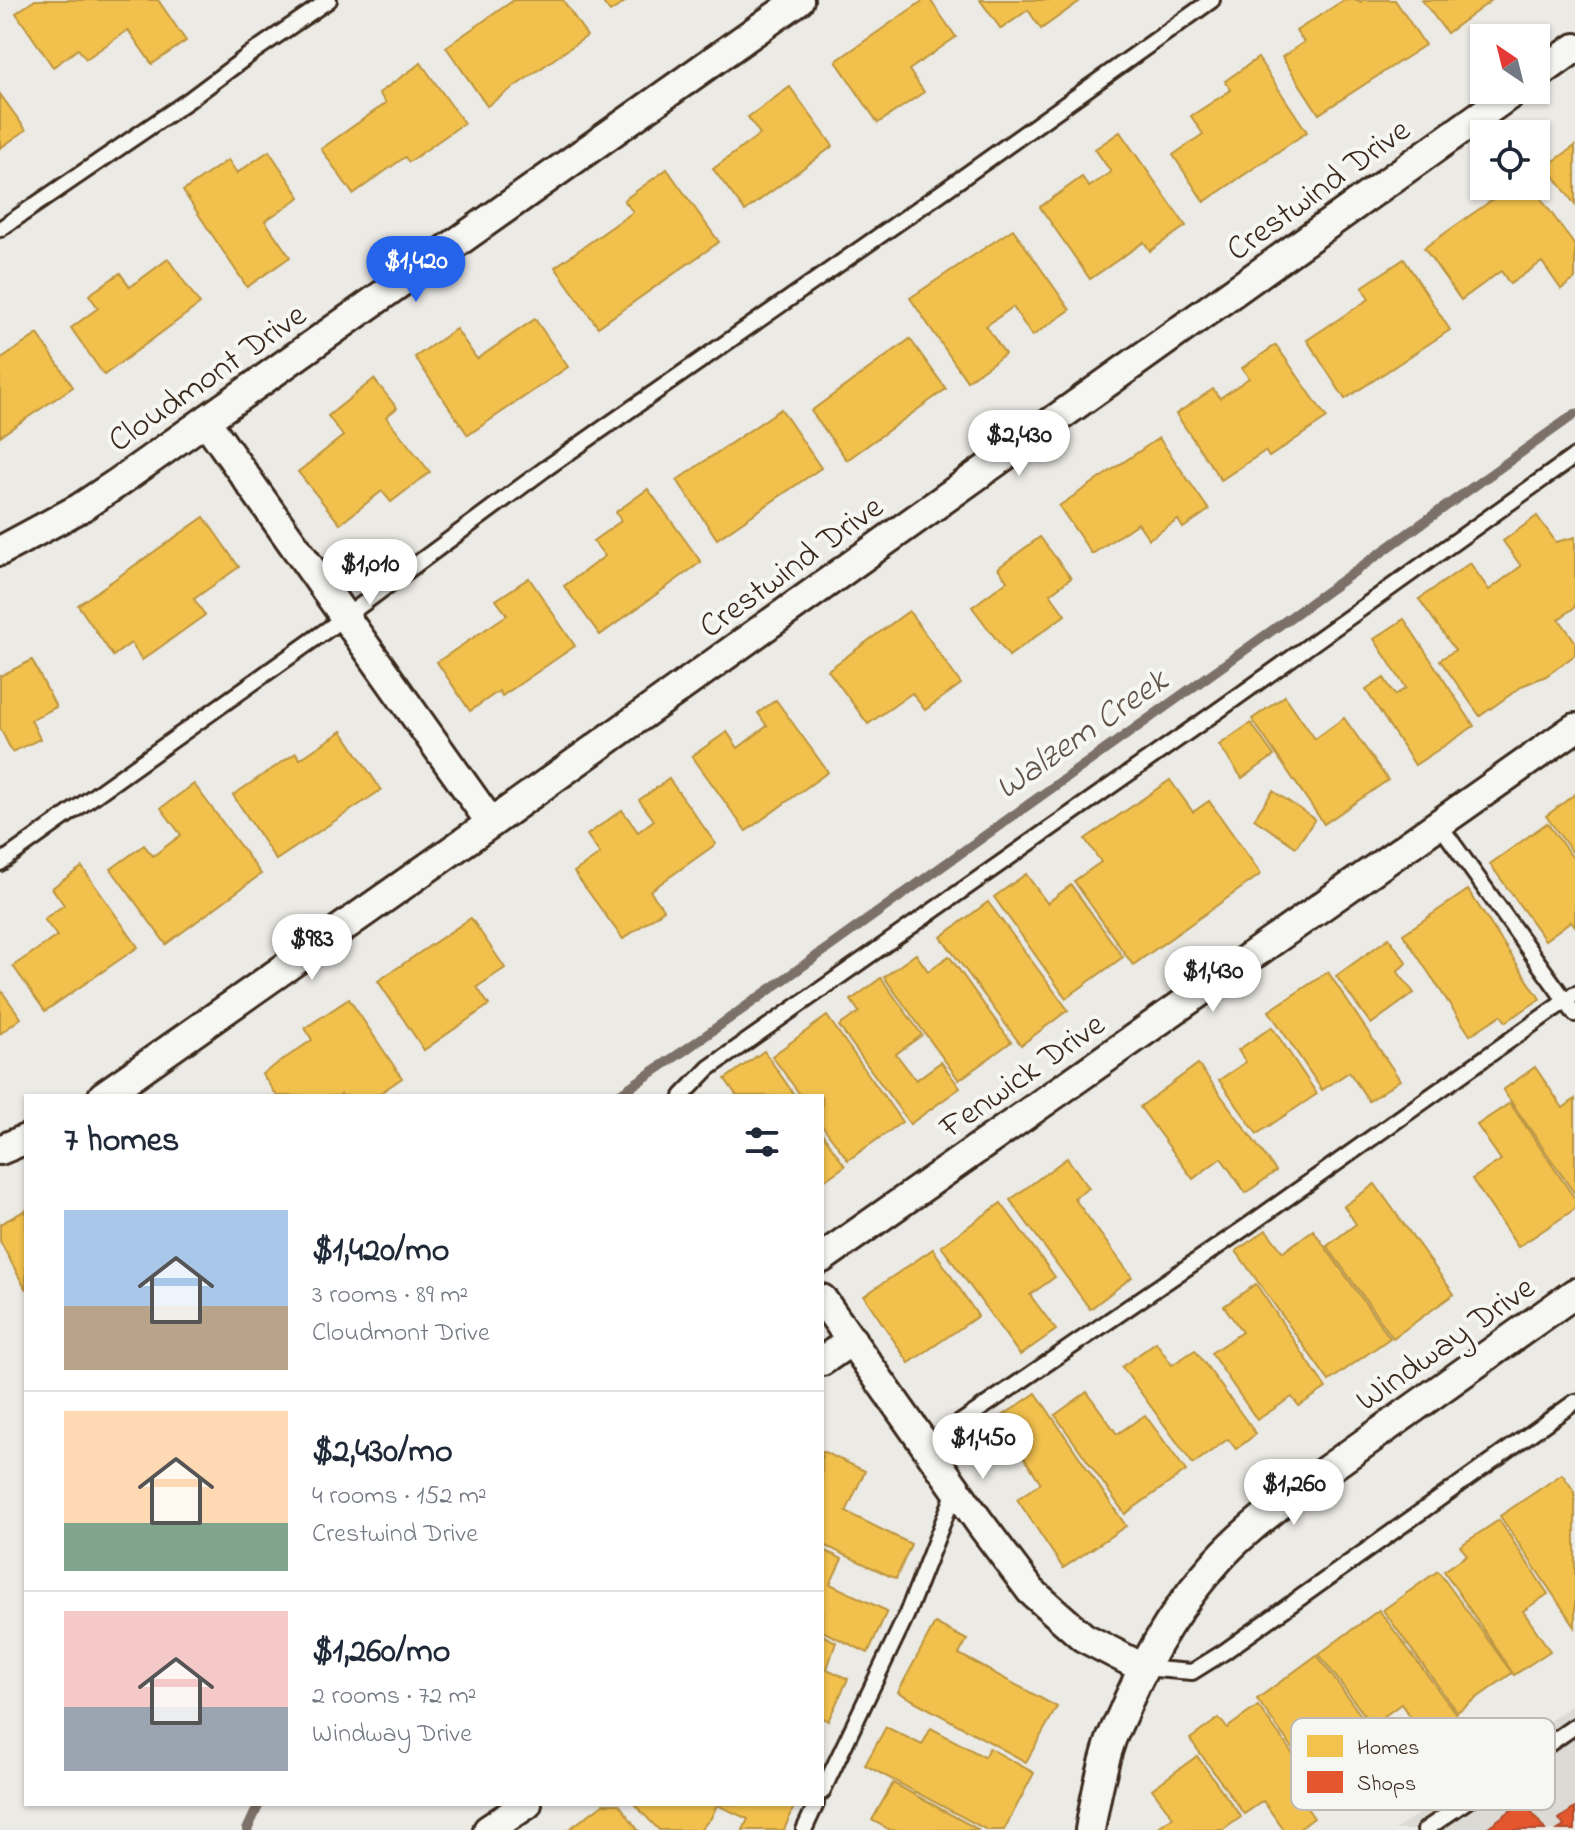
<!DOCTYPE html>
<meta charset="utf-8">
<style>
:root{--surface:#fff;--page:#f6f6f7;--text:#1f2937;--muted:#747a83;--line:#e0e1e3;--accent:#2563eb}
body{margin:0;font-family:"Indie Flower",sans-serif;background:var(--page);color:var(--text);height:100vh;display:flex;flex-direction:column;font-size:30px;white-space:nowrap}
*{box-sizing:border-box;margin:0}
p{font-size:26px;color:var(--muted)}
.icon{flex:none;width:44px;height:44px;fill:none;stroke:currentColor;stroke-width:2;stroke-linecap:round;stroke-linejoin:round}
.map{position:relative;flex:1;overflow:hidden}
.details{position:absolute;left:24px;top:1094px;width:800px;height:712px;display:flex;flex-direction:column;background:var(--surface);border-radius:0px;box-shadow:0 2px 6px #0004}
.details>*{flex:none}
.needle{width:52px;rotate:325deg}
.controls{position:absolute;left:1470px;top:24px;display:grid;gap:16px}
.controls a{display:grid;place-items:center;width:80px;height:80px;border-radius:0px;background:var(--surface);box-shadow:0 2px 6px #0004;font-size:40px}
.price{position:absolute;translate:-50% -68px;padding:0 18px;border-radius:28px;background:#fff;color:#222;font-size:26px;line-height:52px;filter:drop-shadow(0 2px 4px #0008)}
.price::after{content:'';position:absolute;left:50%;top:48px;width:24px;height:18px;margin-left:-12px;background:inherit;clip-path:polygon(0 0,100% 0,50% 100%)}
.price.selected{background:var(--accent);color:#fff}
ul{padding:0;list-style:none}
li{display:flex;align-items:center;gap:24px;height:200px;padding:0 40px}
li+li{border-top:2px solid var(--line)}
li span{display:grid;place-items:center;flex:none;width:224px;height:160px;border-radius:0px;color:#555}
li>.icon{margin-inline-start:auto}
span .icon{width:96px;height:96px;fill:#fffc;stroke-width:1}
li b{font-size:34px}
h2{display:flex;justify-content:space-between;align-items:center;height:96px;padding:0 40px;font-size:34px}
.map>svg:first-child{display:block}
</style>
<div class="map">
<svg width="1575" height="1830" viewBox="0 0 1575 1830">
<rect width="100%" height="100%" fill="#ebeae5"/>
<filter id="ink" filterUnits="userSpaceOnUse"><feTurbulence type="fractalNoise" baseFrequency=".0125" numOctaves="2"/><feDisplacementMap in="SourceGraphic" scale="16" xChannelSelector="R" yChannelSelector="G"/><feConvolveMatrix kernelMatrix="1 2 1 2 8 2 1 2 1" color-interpolation-filters="sRGB"/></filter>
<g filter="url(#ink)">
<polygon fill="#dcdad4" points="1575,1703 1575,1830 1395,1830"/>
<g fill="#f2c14e" stroke="#bb9440" stroke-width="2">
<polygon points="35,0 158,0 186,41 152,64 128,30 86,59 78,49 53,67 16,13"/>
<polygon points="514,0 563,0 587,36 487,106 446,47"/>
<polygon points="601,0 628,0 610,12"/>
<polygon points="924,0 930,0 956,37 909,70 924,92 878,123 836,61"/>
<polygon points="980,0 1079,0 1080,1 1041,29 1028,10 1001,29"/>
<polygon points="1344,0 1359,0 1360,2 1363,0 1395,0 1425,45 1319,114 1282,57 1304,42 1296,31"/>
<polygon points="1422,0 1492,0 1447,33"/>
<polygon points="1258,58 1307,132 1204,202 1173,155 1203,134 1191,116 1231,90 1225,81"/>
<polygon points="421,63 464,123 409,162 405,157 353,194 321,149 386,103 379,93"/>
<polygon points="790,87 833,146 745,211 713,169 760,134 748,117"/>
<polygon points="0,94 26,130 0,148"/>
<polygon points="1120,132 1186,226 1150,251 1144,242 1090,279 1040,207 1082,177 1089,187 1111,172 1095,149"/>
<polygon points="1575,146 1575,205 1547,166"/>
<polygon points="269,151 300,197 265,221 290,257 247,287 183,191 228,160 237,173"/>
<polygon points="667,169 719,242 598,327 555,267 633,212 624,200"/>
<polygon points="1512,186 1532,186 1575,246 1575,279 1561,289 1542,262 1510,284 1501,271 1461,300 1424,248"/>
<polygon points="1013,229 1070,310 1032,336 1013,307 986,326 1005,354 967,381 910,298"/>
<polygon points="168,259 200,304 104,375 71,328 98,308 89,295 120,273 130,287"/>
<polygon points="1404,259 1450,330 1345,399 1307,340 1369,299 1362,287"/>
<polygon points="535,319 568,367 468,435 415,357 456,329 477,359"/>
<polygon points="38,334 73,387 0,436 0,360"/>
<polygon points="910,339 946,389 847,460 811,411"/>
<polygon points="1276,345 1327,418 1269,457 1265,451 1221,480 1176,414 1213,389 1220,398 1249,378 1242,368"/>
<polygon points="374,379 397,408 386,417 430,472 391,502 382,491 340,524 298,472 343,436 328,416"/>
<polygon points="781,409 821,468 717,539 677,480"/>
<polygon points="1159,438 1209,510 1183,528 1178,520 1149,539 1138,523 1092,554 1059,506"/>
<polygon points="648,489 701,562 600,635 564,586 605,556 593,541 621,521 616,512"/>
<polygon points="1537,516 1556,542 1575,537 1575,607 1559,619 1575,641 1575,655 1546,676 1524,685 1480,716 1440,660 1455,650 1419,599 1470,563 1489,590 1521,566 1503,541"/>
<polygon points="204,517 239,567 194,599 205,615 142,660 131,643 113,656 78,605"/>
<polygon points="1040,537 1071,578 1050,594 1065,615 1009,656 972,607 1007,581 998,568"/>
<polygon points="529,578 575,646 502,696 499,691 470,711 437,662 507,615 496,600"/>
<polygon points="909,611 961,684 925,710 912,693 868,724 828,670"/>
<polygon points="1404,619 1474,726 1415,765 1366,690 1384,678 1395,695 1406,688 1374,639"/>
<polygon points="32,660 56,707 31,720 40,739 12,752 0,728 0,676"/>
<polygon points="1285,696 1315,739 1344,718 1388,780 1324,824 1252,719"/>
<polygon points="776,700 828,772 746,831 692,756 727,732 738,748 767,726 758,713"/>
<polygon points="1251,723 1274,756 1242,778 1219,745"/>
<polygon points="342,731 381,790 276,860 233,795 296,753 300,759"/>
<polygon points="669,779 716,844 650,891 664,910 623,939 574,872 600,854 587,835 622,810 638,832 654,820 639,800"/>
<polygon points="1170,780 1193,812 1209,801 1261,874 1133,965 1074,881 1101,862 1085,839"/>
<polygon points="194,784 261,874 166,944 111,869 144,845 153,856 181,835 161,808"/>
<polygon points="1273,791 1315,819 1296,847 1254,819"/>
<polygon points="1575,794 1575,856 1546,816"/>
<polygon points="1547,823 1575,861 1575,926 1571,921 1545,940 1490,864"/>
<polygon points="82,867 138,947 45,1011 13,966 57,936 44,919 64,905 52,888"/>
<polygon points="1026,874 1047,903 1071,885 1123,957 1066,998 994,897"/>
<polygon points="1468,890 1540,999 1506,1022 1501,1015 1470,1035 1403,934"/>
<polygon points="988,902 1068,1010 1021,1045 941,937"/>
<polygon points="471,918 505,968 477,987 489,1005 424,1050 378,981"/>
<polygon points="1389,938 1407,963 1397,971 1414,993 1371,1024 1336,976"/>
<polygon points="916,954 928,971 949,956 1011,1042 959,1080 884,977"/>
<polygon points="1328,972 1400,1080 1369,1101 1349,1072 1322,1090 1269,1011"/>
<polygon points="881,978 922,1035 896,1054 916,1080 941,1062 960,1088 910,1124 839,1026 859,1012 851,1000"/>
<polygon points="0,989 21,1018 0,1034"/>
<polygon points="349,999 402,1078 376,1096 342,1096 341,1094 339,1096 277,1096 262,1074 312,1040 305,1028"/>
<polygon points="827,1016 902,1122 848,1160 822,1125 822,1096 801,1096 772,1056"/>
<polygon points="1272,1027 1317,1094 1257,1134 1219,1080 1246,1062 1238,1050"/>
<polygon points="764,1051 795,1096 737,1096 725,1079"/>
<polygon points="1198,1064 1276,1171 1246,1193 1221,1158 1193,1179 1140,1107"/>
<polygon points="1535,1067 1563,1108 1575,1099 1575,1194 1503,1090"/>
<polygon points="1510,1103 1575,1199 1575,1209 1518,1247 1472,1179 1501,1160 1477,1125"/>
<polygon points="822,1133 845,1166 822,1182"/>
<polygon points="1067,1158 1089,1188 1074,1198 1132,1277 1090,1309 1010,1200"/>
<polygon points="1375,1184 1454,1294 1393,1338 1327,1246 1356,1224 1344,1206"/>
<polygon points="1001,1203 1055,1277 1030,1295 1056,1330 1020,1355 941,1246"/>
<polygon points="26,1210 26,1290 0,1241 0,1224"/>
<polygon points="1266,1230 1283,1252 1313,1230 1390,1338 1329,1381 1236,1251"/>
<polygon points="933,1249 978,1316 909,1363 864,1296"/>
<polygon points="1256,1284 1326,1388 1299,1406 1292,1397 1257,1420 1211,1353 1242,1332 1224,1306"/>
<polygon points="1156,1342 1172,1365 1195,1350 1256,1434 1236,1449 1228,1439 1193,1464 1122,1367"/>
<polygon points="1087,1392 1117,1434 1145,1415 1186,1471 1125,1514 1055,1415"/>
<polygon points="1036,1393 1126,1526 1063,1568 1017,1499 1041,1483 998,1419"/>
<polygon points="822,1451 865,1471 846,1512 911,1544 896,1579 822,1544"/>
<polygon points="1562,1474 1575,1492 1575,1627 1500,1516"/>
<polygon points="1499,1520 1548,1594 1523,1611 1550,1651 1514,1675 1444,1571 1467,1555 1460,1546"/>
<polygon points="822,1549 842,1559 830,1584 887,1611 868,1653 822,1631"/>
<polygon points="1438,1571 1512,1673 1457,1712 1383,1610"/>
<polygon points="1379,1610 1459,1718 1427,1741 1401,1704 1372,1725 1319,1654"/>
<polygon points="935,1623 967,1640 959,1654 1057,1707 1026,1762 898,1692"/>
<polygon points="822,1635 836,1642 827,1669 848,1679 828,1721 822,1718"/>
<polygon points="1317,1655 1362,1717 1301,1760 1257,1699"/>
<polygon points="1258,1706 1306,1772 1290,1784 1314,1818 1298,1830 1284,1830 1263,1801 1244,1814 1190,1739 1219,1718 1227,1728"/>
<polygon points="886,1727 922,1745 931,1728 984,1757 989,1748 1034,1773 1004,1830 987,1830 865,1765"/>
<polygon points="1197,1756 1241,1817 1223,1830 1154,1830 1173,1817 1152,1789"/>
<polygon points="893,1783 979,1830 890,1830 872,1820"/>
<polygon points="603,1804 619,1804 638,1830 568,1830"/>
<polygon points="634,1804 795,1804 784,1830 743,1830 748,1819 717,1805 711,1818 700,1830 659,1830"/>
</g>
<g fill="#e4572e" stroke="#b14a29" stroke-width="2">
<polygon points="1524,1801 1545,1830 1484,1830"/>
<polygon points="1575,1808 1575,1830 1558,1830 1564,1826 1559,1819"/>
</g>
<g fill="none" stroke-linecap="round" stroke-linejoin="round">
<g stroke="#7c7167" stroke-width="10">
<polyline points="617,1096 688,1048 1575,414"/>
<polyline points="247,1830 259,1804"/>
</g>
<g stroke="#3b2a1e" stroke-width="20">
<g id="service">
<polyline points="0,229 189,100 253,52 329,0"/>
<polyline points="1439,824 1575,1014"/>
<polyline points="0,863 345,617 545,469 945,190 1212,0"/>
<polyline points="682,1096 709,1068 1219,710 1575,456"/>
<polyline points="926,1446 1249,1225 1575,994"/>
<polyline points="1143,1668 1192,1672 1224,1652 1575,1402"/>
<polyline points="822,1792 906,1616 956,1489"/>
<polyline points="804,1830 816,1804"/>
<polyline points="1425,1830 1575,1726"/>
</g>
</g>
<g stroke="#3b2a1e" stroke-width="34">
<g id="minor">
<polyline points="1536,76 1575,48"/>
<polyline points="206,421 491,823"/>
<polyline points="0,551 80,508 116,484 799,0"/>
<polyline points="103,1096 491,823 1516,90"/>
<polyline points="0,1150 26,1139"/>
<polyline points="822,1258 1575,728"/>
<polyline points="822,1299 980,1523 1031,1591 1083,1637 1143,1668"/>
<polyline points="822,1361 852,1340"/>
<polyline points="488,1830 527,1804"/>
<path d="M1090 1830C1095 1800 1101 1769 1111 1740 1116 1727 1123 1714 1128 1701 1151 1649 1179 1603 1217 1561 1240 1535 1268 1514 1296 1492L1575 1293"/>
</g>
</g>
<use href="#service" stroke="#f6f6f2" stroke-width="14"/>
<use href="#minor" stroke="#f6f6f2" stroke-width="28"/>
</g>
</g>
<g text-anchor="middle" stroke-width="8" stroke-linejoin="round" paint-order="stroke">
<g font-size="34" fill="#3b2a1e" stroke="#f6f6f2">
<text transform="translate(1317 188) rotate(-36)" y="12">Crestwind Drive</text>
<text transform="translate(206 376) rotate(-35)" y="12">Cloudmont Drive</text>
<text transform="translate(790 565) rotate(-36)" y="12">Crestwind Drive</text>
<text transform="translate(1021 1074) rotate(-35)" y="12">Fenwick Drive</text>
<text transform="translate(1444 1342) rotate(-35)" y="12">Windway Drive</text>
</g>
<g font-size="36" font-style="italic" fill="#615449" stroke="#f6f6f2">
<text transform="translate(1080 732) rotate(-35)" y="13">Walzem Creek</text>
</g>
</g>
<rect x="1291" y="1718" width="264" height="92" rx="12" fill="#f6f6f2" stroke="#beb9b2" stroke-width="2"/>
<rect x="1307" y="1735" width="36" height="22" fill="#f2c14e"/>
<rect x="1307" y="1771" width="36" height="22" fill="#e4572e"/>
<g font-size="22" fill="#3b2a1e">
<text x="1357" y="1754">Homes</text>
<text x="1357" y="1790">Shops</text>
</g>
</svg>
<div class="controls">
<a><svg class="needle" viewBox="-14 -14 28 28"><path d="M0-13l5 13h-10z" fill="#e53935"/><path d="M0 13l5-13h-10z" fill="#747a83"/></svg></a>
<a><svg class="icon" aria-label="locate" viewBox="0 0 24 24"><circle cx="12" cy="12" r="6"/><path d="M12 2v4M12 18v4M2 12h4M18 12h4"/></svg></a>
</div>
<b class="price selected" style="left:416px;top:304px">$1,420</b>
<b class="price" style="left:1019px;top:478px">$2,430</b>
<b class="price" style="left:370px;top:607px">$1,010</b>
<b class="price" style="left:312px;top:982px">$983</b>
<b class="price" style="left:1213px;top:1014px">$1,430</b>
<b class="price" style="left:983px;top:1481px">$1,450</b>
<b class="price" style="left:1294px;top:1527px">$1,260</b>
<section class="details">
<h2>7 homes<svg class="icon" aria-label="filters" viewBox="0 0 24 24"><path d="M4 7h16M4 17h16"/><circle cx="9" cy="7" r="2"/><circle cx="15" cy="17" r="2"/></svg></h2>
<ul>
<li><span style="background:linear-gradient(#a9c7e8 60%,#b9a48a 0)"><svg class="icon" aria-label="home" viewBox="0 0 24 24"><path d="M3 11l9-7 9 7M6 9v11h12V9"/></svg></span><div><b>$1,420/mo</b><p>3 rooms · 89 m²</p><p>Cloudmont Drive</p></div></li>
<li><span style="background:linear-gradient(#ffd9b3 70%,#7fa58c 0)"><svg class="icon" aria-label="home" viewBox="0 0 24 24"><path d="M3 11l9-7 9 7M6 9v11h12V9"/></svg></span><div><b>$2,430/mo</b><p>4 rooms · 152 m²</p><p>Crestwind Drive</p></div></li>
<li><span style="background:linear-gradient(#f6c9c9 60%,#9aa5b1 0)"><svg class="icon" aria-label="home" viewBox="0 0 24 24"><path d="M3 11l9-7 9 7M6 9v11h12V9"/></svg></span><div><b>$1,260/mo</b><p>2 rooms · 72 m²</p><p>Windway Drive</p></div></li>
</ul>
</section>
</div>
